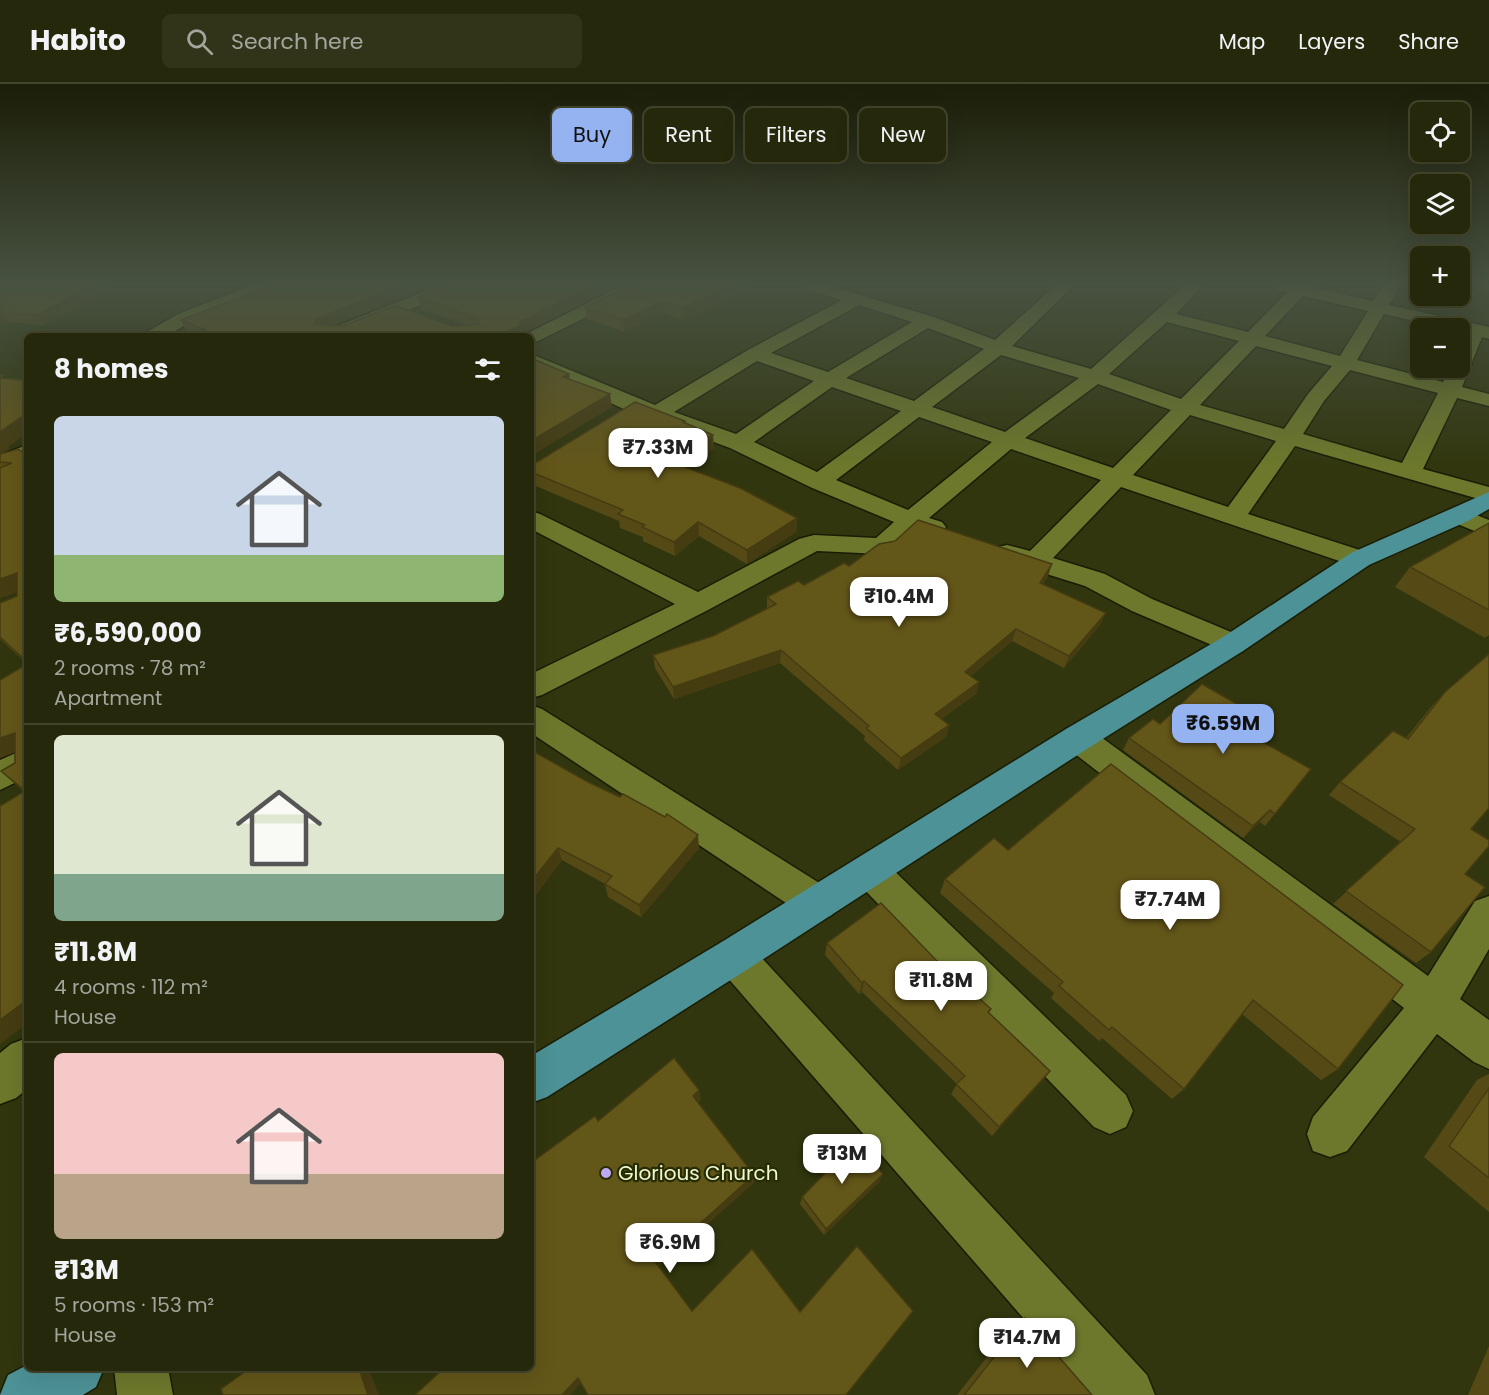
<!DOCTYPE html>
<meta charset="utf-8">
<style>
:root{--surface:#25280a;--page:#313418;--text:#f1f3f6;--muted:#a3a69c;--line:#42442b;--accent:#95b2f1}
body{margin:0;font-family:Poppins,sans-serif;background:var(--page);color:var(--text);height:100vh;display:flex;flex-direction:column;font-size:22px;white-space:nowrap}
*{box-sizing:border-box;margin:0}
p{font-size:20px;color:var(--muted)}
.icon{flex:none;width:33px;height:33px;fill:none;stroke:currentColor;stroke-width:2;stroke-linecap:round;stroke-linejoin:round}
.map{position:relative;flex:1;overflow:hidden}
.panel{position:absolute;left:24px;top:249px;width:510px;height:1038px;display:flex;flex-direction:column;background:var(--surface);border-radius:9px;box-shadow:0 6px 24px #0002,0 0 0 2px var(--line)}
.panel>*{flex:none}
.top-card{position:absolute;left:552px;top:24px;width:570px;height:54px;display:flex;gap:12px}
.fabs{position:absolute;left:1410px;top:18px;display:grid;gap:12px}
.fabs a{display:grid;place-items:center;width:60px;height:60px;border-radius:9px;background:var(--surface);box-shadow:0 6px 24px #0002,0 0 0 2px var(--line);font-size:30px}
.price{position:absolute;translate:-50% -51px;padding:0 14px;border-radius:12px;background:#fff;color:#222;font-size:20px;line-height:39px;filter:drop-shadow(0 2px 3px #0008)}
.price::after{content:'';position:absolute;left:50%;top:36px;width:18px;height:14px;margin-left:-9px;background:inherit;clip-path:polygon(0 0,100% 0,50% 100%)}
.price.selected{background:var(--accent);color:#111}
ul{padding:0;list-style:none}
li{display:grid;align-content:center;gap:12px;height:318px;padding:0 30px}
li+li{border-top:2px solid var(--line)}
li span{display:grid;place-items:center;height:186px;border-radius:9px;color:#555}
li>.icon{margin-inline-start:auto}
span .icon{width:108px;height:108px;fill:#fffc;stroke-width:1}
li b{font-size:26px}
h2{display:flex;justify-content:space-between;align-items:center;height:72px;padding:0 30px;font-size:26px}
.pill{padding:0 21px;border-radius:9px;background:var(--surface);box-shadow:0 6px 24px #0002,0 0 0 2px var(--line);font-size:21px;line-height:54px}
.pill.selected{background:var(--accent);color:#111}
header{display:flex;align-items:center;gap:36px;box-sizing:border-box;height:84px;padding:0 30px;background:var(--surface);border-bottom:2px solid var(--line)}
header strong{font-size:28px}
nav{display:flex;gap:33px;margin-inline-start:auto;font-size:21px}
.search{width:420px;height:54px;background:var(--page);display:flex;align-items:center;gap:15px;box-sizing:border-box;padding:0 21px;border-radius:9px;color:var(--muted);font-size:22px}
.map>svg:first-child{display:block}
</style>
<header>
<strong>Habito</strong>
<div class="search"><svg class="icon" aria-label="search" viewBox="0 0 24 24"><circle cx="10" cy="10" r="6"/><path d="M15 15l6 6"/></svg>Search here</div>
<nav><a>Map</a><a>Layers</a><a>Share</a></nav>
</header>
<div class="map">
<svg width="1489" height="1311" viewBox="0 0 1489 1311">
<rect width="100%" height="100%" fill="#31360e"/>
<g fill="none" stroke-linecap="round" stroke-linejoin="round">
<g stroke="#191d05" stroke-width="3">
<g id="minor">
<polygon points="252,201 275,201 272,205 190,238 167,252 145,252 147,248 178,230"/>
<polygon points="440,201 462,201 459,205 347,252 321,252 323,248"/>
<polygon points="624,201 646,201 643,205 538,257 531,259 531,252 522,252"/>
<path d="M802 201H827L934 233 995 256 1056 201H1074L1012 262 1091 285 1185 201H1203L1176 230 1248 248 1287 208 1276 206 1274 201H1312L1311 203 1373 217 1384 201H1400L1389 221 1489 243V255L1482 253 1462 303 1489 310V322L1457 314 1423 385 1489 403V418L1295 362 1248 430 1369 469 1373 475 1369 481 1360 483 1351 481 1121 403 1053 474 1105 490 1152 515 1243 553 1248 560 1243 567 1233 570 1132 527 1085 502 998 475 994 469 998 463 1007 461 1030 467 1101 396 1011 365 929 434 942 438 946 443 942 448 933 451 915 446 891 468 882 470 817 467 708 526 542 611 531 614V590L675 520 531 445V427L540 430 698 508 799 455 814 451 876 454 894 438 810 403 730 364 626 326 531 283V270L655 321 748 266 842 216 804 205ZM1303 212 1368 227 1340 272 1265 252ZM859 221 912 238 828 288 771 269ZM1384 230 1445 244H1460V248L1465 249 1460 262V284H1450L1443 298 1357 276ZM1167 238 1239 257 1181 315 1109 290ZM928 244 984 265 914 317 846 294ZM1256 262 1332 282 1308 310 1284 345 1200 321ZM1001 271 1079 294 1005 348 932 323ZM757 277 814 297 736 350 674 328ZM1350 286 1438 309 1402 379 1303 350 1324 317ZM1098 300 1171 326 1113 384 1025 354ZM832 303 901 327 817 388 754 358ZM1190 331 1276 357 1228 423 1133 391ZM919 333 992 358 908 426 836 396Z"/>
<polygon points="27,361 27,376 0,386 0,371"/>
<polygon points="1459,424 1489,436 1489,453 1450,437 1446,432 1450,427"/>
<polygon points="531,621 542,625 832,807 837,819 832,831 818,836 804,831 531,649"/>
<polygon points="1078,642 1090,645 1428,892 1475,817 1489,812 1489,865 1460,915 1489,936 1489,985 1474,978 1437,950 1347,1067 1330,1073 1313,1067 1307,1050 1313,1033 1404,924 1066,663 1062,654 1066,645"/>
<polygon points="27,664 27,693 0,706 0,676"/>
<polygon points="869,770 882,775 1126,1011 1133,1027 1126,1043 1110,1050 1094,1043 856,797 850,786 856,775"/>
<polygon points="734,853 748,859 1147,1291 1155,1311 1090,1311 720,885 714,872 720,859"/>
<polygon points="27,954 27,1005 16,1014 0,1020 0,969 11,960"/>
<polygon points="114,1284 168,1284 173,1311 117,1311"/>
</g>
</g>
<g stroke="#191d05" stroke-width="3">
<g id="major">
<polygon points="1489,408 1489,425 1468,437 1369,481 1243,567 1090,663 748,885 547,1013 531,1019 531,972 720,859 1066,645 1223,553 1351,469"/>
<polygon points="27,1281 27,1284 104,1284 96,1303 83,1311 0,1311 8,1291"/>
</g>
</g>
<use href="#minor" fill="#6d782c" fill-rule="evenodd"/>
<use href="#major" fill="#4d9296" fill-rule="evenodd"/>
</g>
<g fill="#554a16">
<polygon points="0,201 115,201 44,241 9,238 0,243"/>
<polygon points="620,201 521,250 521,252 196,252 187,248 181,236 343,242 466,241 421,225 418,213"/>
<polygon points="753,201 684,236 664,229 624,248 587,235 585,223"/>
<polygon points="1460,201 1483,201 1476,213 1460,209"/>
<polygon points="685,337 685,339 714,364 686,383 797,434 796,448 747,480 699,452 675,472 643,457 643,453 620,444 619,437 531,400 531,379"/>
<polygon points="0,370 27,371 27,940 24,708 1,687 15,679 15,668 0,674 0,596 27,580 0,555 0,519 17,512 17,508 0,514"/>
<polygon points="1489,439 1489,551 1485,554 1395,503 1410,483"/>
<polygon points="849,482 1048,492 1043,500 1100,541 1064,584 1012,557 971,592 979,598 976,610 941,635 949,641 946,653 898,686 864,656 865,652 780,579 674,615 655,584 653,571 713,552 767,525 767,513 804,501"/>
<polygon points="1445,608 1471,745 1465,790 1431,868 1416,879 1333,820 1401,758 1329,711 1340,698 1406,654 1432,622"/>
<polygon points="1160,640 1254,647 1251,651 1311,685 1265,742 1260,738 1243,754 1123,666 1129,654"/>
<polygon points="531,666 699,764 641,833 608,813 605,800 562,776 531,817"/>
<polygon points="1111,680 1338,985 1321,996 1242,930 1184,1005 1172,1015 1102,954 1099,957 1051,914 1054,909 940,809 945,795 1008,766"/>
<polygon points="827,859 936,876 991,925 989,929 1050,987 1042,997 992,1052 951,1010 957,1000 862,908 859,910 825,871"/>
<polygon points="1489,990 1489,1128 1424,1073 1477,996"/>
<polygon points="883,1090 879,1098 824,1151 800,1120 802,1113"/>
<polygon points="1025,1234 1092,1311 957,1311 1014,1239"/>
<polygon points="1489,1262 1489,1311 1468,1311"/>
</g>
<g fill="#453c12">
<polygon points="92,201 115,201 44,241 37,231"/>
<polygon points="402,201 435,201 322,246 314,240 318,234"/>
<polygon points="595,201 620,201 521,250 521,252 497,252 519,238"/>
<polygon points="730,201 753,201 684,236 683,224"/>
<polygon points="663,217 664,229 624,248 623,236"/>
<polygon points="2,228 9,238 0,243 0,229"/>
<polygon points="569,290 571,303 563,293"/>
<polygon points="610,310 612,323 531,372 531,357"/>
<polygon points="27,329 27,349 8,363 10,365 0,370 0,348"/>
<polygon points="713,351 714,364 673,391 672,378"/>
<polygon points="797,434 796,448 747,480 747,466"/>
<polygon points="698,438 699,452 675,472 674,458"/>
<polygon points="1052,480 1048,492 1036,512 1040,499"/>
<polygon points="17,489 27,504 0,514 0,495"/>
<polygon points="1106,529 1100,541 1064,584 1069,572"/>
<polygon points="1016,545 1012,557 962,600 965,588"/>
<polygon points="781,566 780,579 674,615 673,603"/>
<polygon points="979,598 976,610 932,642 935,630"/>
<polygon points="1263,635 1254,647 1240,662 1248,650"/>
<polygon points="949,641 946,653 898,686 901,674"/>
<polygon points="15,649 27,663 0,674 0,654"/>
<polygon points="1270,726 1260,738 1243,754 1253,742"/>
<polygon points="698,751 699,764 641,833 639,821"/>
<polygon points="558,764 562,776 531,817 531,798"/>
<polygon points="864,897 862,908 859,910 862,899"/>
<polygon points="27,916 27,940 0,960 0,936"/>
<polygon points="1050,987 1042,997 992,1052 999,1043"/>
<polygon points="699,1006 701,1016 694,1021 693,1012"/>
<polygon points="883,1090 879,1098 824,1151 826,1145"/>
<polygon points="754,1091 754,1099 658,1184 656,1179"/>
<polygon points="359,1284 369,1284 379,1311 368,1311"/>
<polygon points="578,1294 583,1297 570,1311 562,1311"/>
</g>
<g fill="#635619" stroke="#453c12" stroke-width="1.5">
<polygon points="0,201 92,201 37,231 2,228 0,229"/>
<polygon points="273,201 402,201 318,234 314,240 343,242 395,221 451,242 480,240 477,234 418,213 445,201 595,201 519,238 519,242 497,252 200,252 196,250 205,246 181,236"/>
<polygon points="632,201 730,201 683,224 663,217 623,236 585,223"/>
<polygon points="531,274 569,290 563,293 610,310 531,357"/>
<polygon points="0,291 5,291 0,294 27,296 27,329 0,348"/>
<polygon points="635,318 685,337 683,338 713,351 672,378 740,404 797,434 747,466 698,438 674,458 642,443 645,441 618,430 623,426 531,388 531,379 537,378"/>
<polygon points="18,365 27,371 27,578 0,553 0,519 17,512 17,489 0,495 0,384 12,379 0,378 0,370"/>
<polygon points="918,436 1052,480 1040,499 1106,529 1069,572 1016,545 965,588 979,598 935,630 949,641 901,674 866,644 869,642 781,566 673,603 653,571 713,552 776,520 767,513 798,497 804,501 844,479 849,482 879,460 895,457"/>
<polygon points="1489,439 1489,526 1410,483"/>
<polygon points="1489,570 1489,724 1471,745 1489,756 1489,762 1465,790 1485,803 1431,868 1346,807 1415,745 1340,698 1393,647 1408,655 1445,608"/>
<polygon points="27,580 27,916 0,936 0,722 25,707 1,687 15,679 15,649 0,654 0,596"/>
<polygon points="1202,600 1263,635 1248,650 1311,685 1275,730 1270,726 1253,742 1129,654 1153,635 1160,640"/>
<polygon points="531,666 588,698 620,713 623,710 665,733 667,730 698,751 639,821 605,800 612,792 558,764 531,798"/>
<polygon points="1111,680 1403,901 1338,985 1253,916 1184,1005 1112,943 1109,946 1059,902 1063,898 945,795 994,754 1008,766"/>
<polygon points="881,819 936,876 991,925 988,928 1050,987 999,1043 956,1000 965,992 864,897 862,899 827,859"/>
<polygon points="674,974 699,1006 693,1012 754,1091 656,1179 692,1227 752,1165 800,1228 857,1162 913,1227 846,1311 588,1311 578,1294 562,1311 415,1311 444,1284 531,1284 531,1079 595,1032 598,1037"/>
<polygon points="1489,1004 1489,1094 1449,1062"/>
<polygon points="856,1057 883,1090 826,1145 802,1113"/>
<polygon points="1025,1234 1092,1311 964,1311"/>
<polygon points="250,1284 359,1284 368,1311 223,1311 221,1305"/>
</g>
<linearGradient id="sky" x2="0" y2="1"><stop stop-color="#1b1e08"/><stop offset="0.52" stop-color="#485241"/><stop offset="1" stop-color="#485241" stop-opacity="0"/></linearGradient>
<rect width="1489" height="384" fill="url(#sky)"/>
<circle fill="#bea9f4" stroke="#272c03" stroke-width="2" cx="606" cy="1089" r="6"/>
<g text-anchor="middle" stroke-width="4.5" stroke-linejoin="round" paint-order="stroke">
<g font-size="20" fill="#f0f8d2" stroke="#272c03" text-anchor="start">
<text x="618" y="1096">Glorious Church</text>
</g>
</g>
</svg>
<div class="fabs">
<a><svg class="icon" aria-label="locate" viewBox="0 0 24 24"><circle cx="12" cy="12" r="6"/><path d="M12 2v4M12 18v4M2 12h4M18 12h4"/></svg></a>
<a><svg class="icon" aria-label="layers" viewBox="0 0 24 24"><path d="M12 4l9 5-9 5-9-5zM3 14l9 5 9-5"/></svg></a>
<a>+</a>
<a>−</a>
</div>
<b class="price" style="left:658px;top:395px">₹7.33M</b>
<b class="price" style="left:899px;top:544px">₹10.4M</b>
<b class="price selected" style="left:1223px;top:671px">₹6.59M</b>
<b class="price" style="left:1170px;top:847px">₹7.74M</b>
<b class="price" style="left:941px;top:928px">₹11.8M</b>
<b class="price" style="left:842px;top:1101px">₹13M</b>
<b class="price" style="left:670px;top:1190px">₹6.9M</b>
<b class="price" style="left:1027px;top:1285px">₹14.7M</b>
<div class="top-card">
<a class="pill selected">Buy</a>
<a class="pill">Rent</a>
<a class="pill">Filters</a>
<a class="pill">New</a>
</div>
<section class="panel">
<h2>8 homes<svg class="icon" aria-label="filters" viewBox="0 0 24 24"><path d="M4 7h16M4 17h16"/><circle cx="9" cy="7" r="2"/><circle cx="15" cy="17" r="2"/></svg></h2>
<ul>
<li><span style="background:linear-gradient(#c9d6e8 75%,#8fb573 0)"><svg class="icon" aria-label="home" viewBox="0 0 24 24"><path d="M3 11l9-7 9 7M6 9v11h12V9"/></svg></span><div><b>₹6,590,000</b><p>2 rooms · 78 m²</p><p>Apartment</p></div></li>
<li><span style="background:linear-gradient(#dfe7d0 75%,#7fa58c 0)"><svg class="icon" aria-label="home" viewBox="0 0 24 24"><path d="M3 11l9-7 9 7M6 9v11h12V9"/></svg></span><div><b>₹11.8M</b><p>4 rooms · 112 m²</p><p>House</p></div></li>
<li><span style="background:linear-gradient(#f6c9c9 65%,#b9a48a 0)"><svg class="icon" aria-label="home" viewBox="0 0 24 24"><path d="M3 11l9-7 9 7M6 9v11h12V9"/></svg></span><div><b>₹13M</b><p>5 rooms · 153 m²</p><p>House</p></div></li>
</ul>
</section>
</div>
